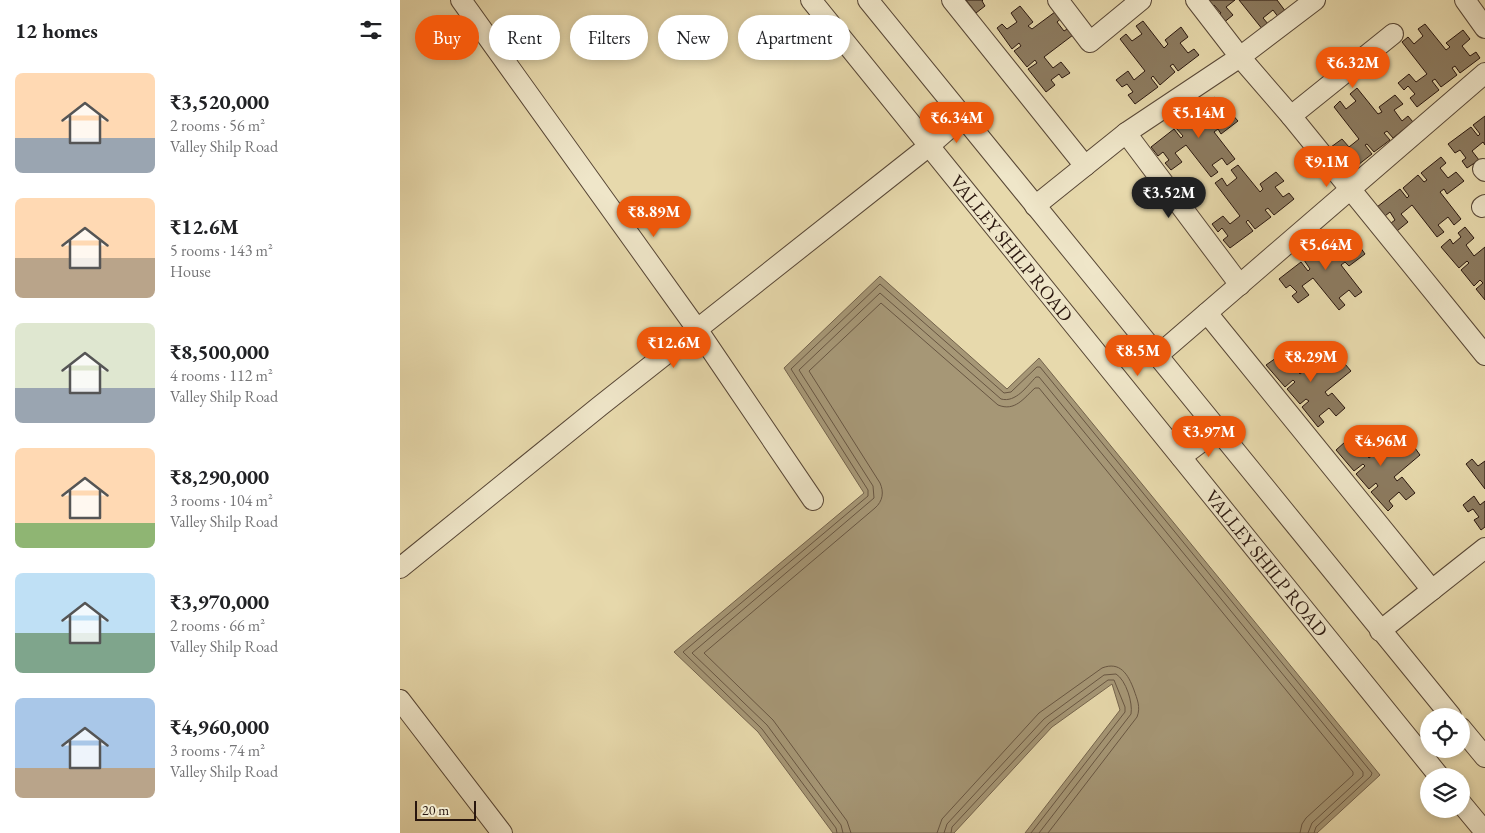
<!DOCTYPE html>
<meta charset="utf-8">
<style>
:root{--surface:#fff;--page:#f6f6f6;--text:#202124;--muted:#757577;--accent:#ea580c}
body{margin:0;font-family:"EB Garamond",serif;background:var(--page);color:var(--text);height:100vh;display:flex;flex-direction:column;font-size:19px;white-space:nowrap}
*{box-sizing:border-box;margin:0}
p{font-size:16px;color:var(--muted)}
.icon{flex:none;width:28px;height:28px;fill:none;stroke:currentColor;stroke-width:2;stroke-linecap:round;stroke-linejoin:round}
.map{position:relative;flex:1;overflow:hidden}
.details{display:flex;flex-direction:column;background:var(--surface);width:400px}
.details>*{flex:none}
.banner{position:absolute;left:15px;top:15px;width:475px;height:45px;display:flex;gap:10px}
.fabs{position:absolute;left:1020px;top:708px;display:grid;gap:10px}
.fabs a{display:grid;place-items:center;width:50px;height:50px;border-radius:50%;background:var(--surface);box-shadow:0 2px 8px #0003;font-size:25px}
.scale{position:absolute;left:15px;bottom:12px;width:61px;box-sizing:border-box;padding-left:5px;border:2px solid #29160e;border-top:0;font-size:14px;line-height:18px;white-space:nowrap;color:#29160e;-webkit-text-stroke:4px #efe6c9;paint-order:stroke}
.price{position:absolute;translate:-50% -42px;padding:0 11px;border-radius:18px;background:var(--accent);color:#fff;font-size:16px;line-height:32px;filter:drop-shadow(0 1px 2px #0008)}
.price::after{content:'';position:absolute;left:50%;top:30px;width:15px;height:11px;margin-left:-8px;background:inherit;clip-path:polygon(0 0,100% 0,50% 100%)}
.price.current{background:#222;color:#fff}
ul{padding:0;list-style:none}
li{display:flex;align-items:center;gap:15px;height:125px;padding:0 15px}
li span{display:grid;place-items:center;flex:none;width:140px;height:100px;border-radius:8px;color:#555}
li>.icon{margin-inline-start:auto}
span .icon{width:60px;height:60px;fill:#fffc;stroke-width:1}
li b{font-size:21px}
h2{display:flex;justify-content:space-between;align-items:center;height:60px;padding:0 15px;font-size:21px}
.pill{padding:0 18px;border-radius:22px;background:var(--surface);box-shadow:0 2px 8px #0003;font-size:18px;line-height:45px}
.pill.current{background:var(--accent);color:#fff}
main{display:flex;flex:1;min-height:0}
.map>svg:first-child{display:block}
</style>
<main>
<section class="details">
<h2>12 homes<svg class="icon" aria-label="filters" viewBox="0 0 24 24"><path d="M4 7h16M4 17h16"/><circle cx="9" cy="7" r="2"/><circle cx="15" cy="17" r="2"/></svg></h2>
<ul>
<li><span style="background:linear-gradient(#ffd9b3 65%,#9aa5b1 0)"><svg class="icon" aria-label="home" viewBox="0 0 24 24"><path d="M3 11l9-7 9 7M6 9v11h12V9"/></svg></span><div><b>₹3,520,000</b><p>2 rooms · 56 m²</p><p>Valley Shilp Road</p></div></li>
<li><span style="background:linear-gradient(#ffd9b3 60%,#b9a48a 0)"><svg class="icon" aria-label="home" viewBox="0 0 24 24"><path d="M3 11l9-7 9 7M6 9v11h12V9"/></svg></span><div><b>₹12.6M</b><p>5 rooms · 143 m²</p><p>House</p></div></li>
<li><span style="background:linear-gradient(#dfe7d0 65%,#9aa5b1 0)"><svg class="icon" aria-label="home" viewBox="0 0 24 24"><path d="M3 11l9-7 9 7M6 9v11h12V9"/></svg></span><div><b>₹8,500,000</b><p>4 rooms · 112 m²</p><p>Valley Shilp Road</p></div></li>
<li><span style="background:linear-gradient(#ffd9b3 75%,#8fb573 0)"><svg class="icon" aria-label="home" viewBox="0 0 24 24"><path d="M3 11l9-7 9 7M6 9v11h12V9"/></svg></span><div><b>₹8,290,000</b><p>3 rooms · 104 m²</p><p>Valley Shilp Road</p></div></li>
<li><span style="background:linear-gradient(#bfe0f5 60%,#7fa58c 0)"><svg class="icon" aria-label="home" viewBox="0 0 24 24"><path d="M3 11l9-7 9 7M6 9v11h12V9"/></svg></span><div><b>₹3,970,000</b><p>2 rooms · 66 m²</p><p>Valley Shilp Road</p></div></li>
<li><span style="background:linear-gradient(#a9c7e8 70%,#b9a48a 0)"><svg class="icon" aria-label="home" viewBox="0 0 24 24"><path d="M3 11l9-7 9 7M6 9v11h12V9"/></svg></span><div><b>₹4,960,000</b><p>3 rooms · 74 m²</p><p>Valley Shilp Road</p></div></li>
</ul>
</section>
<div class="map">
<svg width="1085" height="833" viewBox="0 0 1085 833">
<rect width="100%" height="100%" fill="#e7d9ac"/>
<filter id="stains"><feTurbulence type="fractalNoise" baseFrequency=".004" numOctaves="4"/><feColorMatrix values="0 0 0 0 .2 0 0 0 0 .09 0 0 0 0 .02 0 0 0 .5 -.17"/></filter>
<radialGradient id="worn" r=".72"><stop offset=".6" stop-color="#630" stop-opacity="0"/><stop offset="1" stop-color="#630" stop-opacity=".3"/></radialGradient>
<polygon fill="#a69776" stroke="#74634c" points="480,276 607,389 639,358 980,775 917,833 625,833 720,710 712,684 652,727 554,833 433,833 358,732 274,652 464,493 384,368"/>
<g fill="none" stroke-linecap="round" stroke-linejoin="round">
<g stroke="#685642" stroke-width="1">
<polyline points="437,833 436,828 362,729 283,652 468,496 468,490 391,369 480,284 604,393 611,392 637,367 640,367 972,773 971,776 916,827 914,833"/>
<path d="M443 833 441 825 367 725 292 653 474 498 473 486 399 370 480 293 601 399C616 403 627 386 636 377H639L963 772V776L912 823 908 833"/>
<path d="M451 833 447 821 373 720 304 653 475 508C483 501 484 492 480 483L409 371 481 303 598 405C615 412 624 398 635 388H639L953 772V775L906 818 902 824 900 833"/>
<path d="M537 833 542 819 639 713 702 668C720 661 728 674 734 690 737 699 741 707 737 717L648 833"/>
<path d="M544 833 547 824 644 719 704 675 716 674C726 680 733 703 731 714L639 833"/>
<polyline points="551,833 552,827 649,723 708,680 714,680 725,707 725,712 631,833"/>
</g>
</g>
<g fill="#8c7b60" stroke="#29160e">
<polygon points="566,0 583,0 582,1 585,6 576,13"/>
<polygon points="803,0 835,0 826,7 833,15 822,24 816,16 821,13 814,5 810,9"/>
<polygon points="839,0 877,0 886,12 879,18 873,10 863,18 869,25 863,30"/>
<polygon points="620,6 633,22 628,26 632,29 659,9 664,16 657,22 664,31 672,26 677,32 644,57 653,68 661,62 670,73 662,78 659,74 651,80 655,85 646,92 628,69 637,63 635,60 627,67 614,51 621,46 619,43 612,49 597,28 602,24 607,29 617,22 611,13"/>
<polygon points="743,21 764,48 768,44 765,40 781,27 788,37 780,43 788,53 794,49 799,55 778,71 773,64 770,66 775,72 760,85 753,76 751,78 758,87 735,104 728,95 733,92 727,84 722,87 716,80 728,71 734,80 745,71 720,39 726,34 732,41 742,34 736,26"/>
<polygon points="1025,24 1046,50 1050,47 1046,43 1063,30 1070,39 1062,46 1070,56 1076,52 1080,58 1060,73 1055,66 1052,68 1057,75 1041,87 1035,79 1032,81 1039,90 1017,107 1010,98 1015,94 1008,86 1004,90 998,83 1009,74 1016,82 1027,74 1002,42 1008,37 1014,44 1023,36 1018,29"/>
<polygon points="957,88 978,114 982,112 979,107 995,95 1003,104 994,110 1002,121 1008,116 1013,122 993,138 987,131 984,133 990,140 974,152 967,144 965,145 972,154 949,172 942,163 947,159 941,151 936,155 931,147 942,139 949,147 959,139 934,107 940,101 946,109 956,101 950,94"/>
<polygon points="815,97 820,104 814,108 822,118 830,112 838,121 821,134 818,129 814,132 835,159 827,165 822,158 812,165 818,172 811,177 786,145 775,153 782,162 771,170 765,163 769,160 763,152 758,156 751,147 774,129 781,138 783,136 776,128 792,115 797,122 800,120 795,113"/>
<polygon points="1085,116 1085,145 1083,142 1072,151 1079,160 1067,168 1062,161 1066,158 1060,150 1055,153 1048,144 1071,127 1078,136 1080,134 1073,125"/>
<polygon points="1041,157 1046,163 1040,168 1048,178 1056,172 1064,181 1047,194 1044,189 1040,192 1061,219 1054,225 1048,217 1038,225 1044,232 1037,237 1012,205 1001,214 1008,222 997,231 991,223 995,220 990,212 985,216 977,207 1000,189 1007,198 1009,196 1003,188 1018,175 1024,182 1027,180 1021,173"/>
<polygon points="838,165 860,192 863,189 860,184 876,172 884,181 875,187 883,197 889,193 894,199 874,215 868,208 865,210 871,217 855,229 848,220 846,222 853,231 830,248 823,240 828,236 822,228 818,232 812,224 823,216 830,224 840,216 815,183 822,178 827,186 837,178 831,170"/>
<polygon points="1065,227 1074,238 1066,245 1074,256 1085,247 1085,300 1076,289 1083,283 1080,280 1074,286 1061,270 1069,263 1067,261 1059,268 1041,247 1050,239 1053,244 1061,237 1058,233"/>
<polygon points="942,230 947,236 941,241 949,251 958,244 965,254 949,266 945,262 941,265 962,292 955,297 949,290 939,298 945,305 939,310 913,278 902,286 909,295 898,303 892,296 897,292 890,285 886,288 879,279 901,262 908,271 910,269 904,260 920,248 925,255 928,252 922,246"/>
<polygon points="890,346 900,357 891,364 900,374 932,348 937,354 930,360 938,369 945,364 951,371 925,392 928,396 932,393 945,408 936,416 929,408 919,416 924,422 918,427 902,407 909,401 906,399 900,404 887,389 895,382 893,380 885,387 866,365 876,358 879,362 887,356 883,352"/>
<polygon points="960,430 969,441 961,448 969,458 1001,433 1006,439 1000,444 1007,454 1015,448 1020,455 994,477 997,481 1002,477 1015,493 1006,500 999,492 989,501 993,506 988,511 971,492 978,486 976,483 969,489 956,474 965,466 963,464 954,471 936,450 945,442 949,447 956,440 953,436"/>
<polygon points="1072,459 1078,466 1085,461 1085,489 1066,464"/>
<polygon points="1074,496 1080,505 1085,501 1085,527 1081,530 1074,520 1079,517 1073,509 1068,512 1063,505"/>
</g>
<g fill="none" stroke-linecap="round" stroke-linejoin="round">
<g stroke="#584736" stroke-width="22">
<g id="minor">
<polyline points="61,0 297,329 413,500"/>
<polyline points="411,0 1039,776"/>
<polyline points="468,0 1051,716"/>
<polyline points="552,0 685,166"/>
<polyline points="658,0 690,42 741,0"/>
<polyline points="796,0 840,57 891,116 1085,355"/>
<polyline points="1065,0 1085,28"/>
<polyline points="891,116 993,34"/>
<polyline points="726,133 840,285"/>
<polyline points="1083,169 1085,171"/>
<polyline points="635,206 726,133 840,57 915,0"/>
<polyline points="1082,207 1085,205"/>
<polyline points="807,313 1032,590"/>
<polyline points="757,356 1085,73"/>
<polyline points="781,457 817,430"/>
<polyline points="0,568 200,406 529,146 562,117"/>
<polyline points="980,631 1085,548"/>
<polyline points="0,700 102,833"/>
<polyline points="1061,728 1085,757"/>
<polyline points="1061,803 1085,832"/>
</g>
</g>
<use href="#minor" stroke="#efe6c9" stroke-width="20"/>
</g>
<g text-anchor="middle" stroke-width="4" stroke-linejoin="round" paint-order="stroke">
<g font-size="19" fill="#29160e" stroke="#efe6c9">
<text transform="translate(612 248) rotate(51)" y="7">VALLEY SHILP ROAD</text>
<text transform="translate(867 563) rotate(51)" y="7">VALLEY SHILP ROAD</text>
</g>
</g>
<rect width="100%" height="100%" filter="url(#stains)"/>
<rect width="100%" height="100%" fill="url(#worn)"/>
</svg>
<div class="fabs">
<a><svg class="icon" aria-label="locate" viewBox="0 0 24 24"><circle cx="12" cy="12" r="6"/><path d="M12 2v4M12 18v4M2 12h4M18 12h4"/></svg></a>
<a><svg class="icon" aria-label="layers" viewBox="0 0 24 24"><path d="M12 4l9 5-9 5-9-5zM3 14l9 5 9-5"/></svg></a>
</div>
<div class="scale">20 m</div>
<b class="price" style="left:953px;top:89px">₹6.32M</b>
<b class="price" style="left:799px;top:139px">₹5.14M</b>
<b class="price" style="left:557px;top:144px">₹6.34M</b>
<b class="price" style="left:927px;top:188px">₹9.1M</b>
<b class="price current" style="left:769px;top:219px">₹3.52M</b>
<b class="price" style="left:254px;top:238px">₹8.89M</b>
<b class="price" style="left:926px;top:271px">₹5.64M</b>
<b class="price" style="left:274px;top:369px">₹12.6M</b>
<b class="price" style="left:738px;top:377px">₹8.5M</b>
<b class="price" style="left:911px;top:383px">₹8.29M</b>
<b class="price" style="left:809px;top:458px">₹3.97M</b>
<b class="price" style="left:981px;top:467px">₹4.96M</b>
<div class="banner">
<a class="pill current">Buy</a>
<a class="pill">Rent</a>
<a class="pill">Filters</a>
<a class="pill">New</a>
<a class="pill">Apartment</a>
</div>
</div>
</main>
